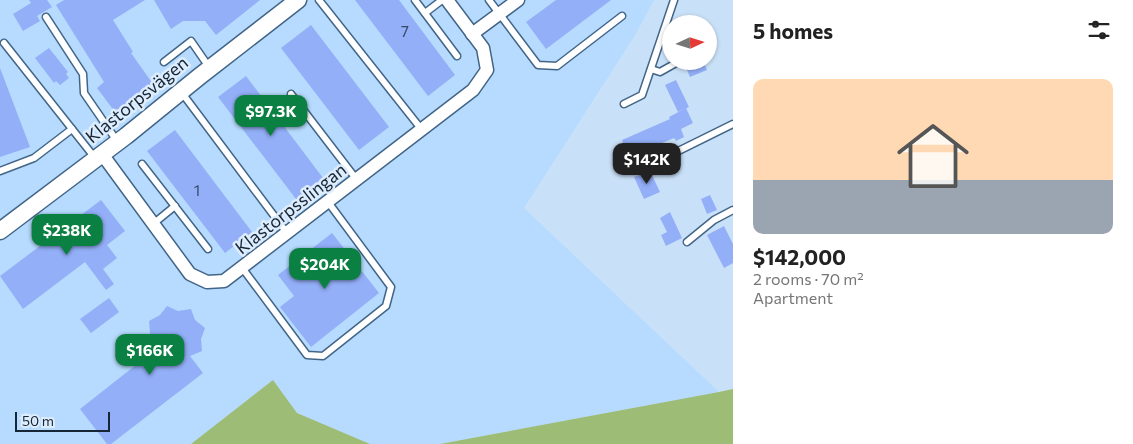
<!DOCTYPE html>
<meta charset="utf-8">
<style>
:root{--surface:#fff;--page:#f2f2f2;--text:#222;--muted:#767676;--accent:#0b8043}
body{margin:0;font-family:Commissioner,sans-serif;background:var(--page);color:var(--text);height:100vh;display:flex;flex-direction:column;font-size:19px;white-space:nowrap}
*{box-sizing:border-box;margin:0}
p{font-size:16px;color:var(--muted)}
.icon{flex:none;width:28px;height:28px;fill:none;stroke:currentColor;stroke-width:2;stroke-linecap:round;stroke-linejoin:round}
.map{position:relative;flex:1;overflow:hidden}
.drawer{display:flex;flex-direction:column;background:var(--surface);width:400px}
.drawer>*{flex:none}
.needle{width:32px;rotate:86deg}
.buttons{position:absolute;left:662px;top:15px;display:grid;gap:10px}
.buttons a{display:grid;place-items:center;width:55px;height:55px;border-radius:50%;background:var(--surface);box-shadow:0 1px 4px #0004;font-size:25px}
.scale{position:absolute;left:15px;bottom:12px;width:95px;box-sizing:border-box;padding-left:5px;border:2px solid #172634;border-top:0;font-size:14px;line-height:18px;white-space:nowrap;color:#172634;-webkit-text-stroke:4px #ddedfd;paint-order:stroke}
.price{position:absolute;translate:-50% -42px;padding:0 11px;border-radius:10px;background:var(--accent);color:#fff;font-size:16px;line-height:32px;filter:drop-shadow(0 1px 2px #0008)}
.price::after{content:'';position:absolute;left:50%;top:30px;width:15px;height:11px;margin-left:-8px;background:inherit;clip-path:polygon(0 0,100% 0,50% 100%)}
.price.active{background:#222;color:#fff}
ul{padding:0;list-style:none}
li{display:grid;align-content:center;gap:10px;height:265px;padding:0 20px}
li span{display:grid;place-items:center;height:155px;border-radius:10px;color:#555}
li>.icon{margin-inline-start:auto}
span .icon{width:90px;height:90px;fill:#fffc;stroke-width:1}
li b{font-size:21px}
h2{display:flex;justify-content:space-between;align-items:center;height:60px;padding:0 20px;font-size:21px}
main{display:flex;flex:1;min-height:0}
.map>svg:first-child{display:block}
</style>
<main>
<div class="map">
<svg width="733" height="444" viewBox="0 0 733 444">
<rect width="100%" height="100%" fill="#c9e1f8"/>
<polygon fill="#b6dbfe" points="0,0 654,0 637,32 524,208 719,392 440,444 370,444 297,413 273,380 191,444 0,444"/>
<g fill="#9dbc76">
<polygon points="273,380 297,413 370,444 191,444"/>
<polygon points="733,389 733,444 440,444 719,392"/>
</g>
<g fill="#93aff8">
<polygon points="29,0 47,0 52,7 37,16 40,21 23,31 13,14 31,3"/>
<polygon points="64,0 145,0 113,20 133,52 131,53 153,84 115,112 97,88 104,82 56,5"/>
<polygon points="154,0 260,0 216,35 205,21 183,21 171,29"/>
<polygon points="355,0 399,0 455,75 428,96"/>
<polygon points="556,0 611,0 546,49 526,22"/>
<polygon points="311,25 389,127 359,150 281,48"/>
<polygon points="49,48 68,72 66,74 69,78 60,85 56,81 54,83 35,58"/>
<polygon points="695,61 703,61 707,70 690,77 685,65"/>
<polygon points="0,68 30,147 0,157"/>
<polygon points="246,76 323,178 296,199 218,97"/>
<polygon points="676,80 689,107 678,112 665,85"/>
<polygon points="686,108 693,123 681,129 684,137 676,141 674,138 629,157 622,140 670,119 669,117"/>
<polygon points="175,130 252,232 225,253 147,151"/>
<polygon points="650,171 660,192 644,199 634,177"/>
<polygon points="710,195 717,210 707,214 701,199"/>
<polygon points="101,200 125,231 107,245 117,258 103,269 114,284 106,290 85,262 23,309 0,276"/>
<polygon points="670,212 682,238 666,246 661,235 667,232 660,218"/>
<polygon points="724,226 733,244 733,263 724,268 707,235"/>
<polygon points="332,233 379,293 311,347 280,307 294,296 278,275"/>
<polygon points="109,298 119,312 91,333 80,319"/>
<polygon points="167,306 178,311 191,309 195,320 205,328 201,339 202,351 190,356 203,373 111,444 107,444 80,409 155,350 145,344 150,333 149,321 160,315"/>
</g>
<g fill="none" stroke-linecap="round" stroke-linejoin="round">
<g stroke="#426587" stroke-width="9">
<g id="service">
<polyline points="319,0 422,130"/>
<polyline points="415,0 457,56"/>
<polyline points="489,0 538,65 557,66 622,16"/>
<polyline points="425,13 442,0"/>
<polyline points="46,17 83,74 84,93 117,141"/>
<polyline points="4,43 95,158"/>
<polyline points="164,62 191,41 209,67"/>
<polyline points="651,69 660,72 676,63"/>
<polyline points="182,93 287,233"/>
<polyline points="291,94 357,180"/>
<polyline points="624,104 642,95 674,0"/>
<polyline points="142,164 208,249"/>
<polyline points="644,168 733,124"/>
<polyline points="0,171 34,158 72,129"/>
<polyline points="153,224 175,206"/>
<polyline points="687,242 714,220 733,210"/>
<polyline points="243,269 307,355 323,356 386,306 391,287 328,202"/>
</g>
</g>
<g stroke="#426587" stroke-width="15">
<g id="minor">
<polyline points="472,34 518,0"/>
<polyline points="102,154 190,274 207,282 224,281 473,90 487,70 483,48 447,0"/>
</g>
</g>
<g stroke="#426587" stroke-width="19">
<polyline id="tertiary" points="0,231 126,136 200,76 298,0"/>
</g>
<use href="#service" stroke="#fff" stroke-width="6"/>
<use href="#minor" stroke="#fff" stroke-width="12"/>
<use href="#tertiary" stroke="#fff" stroke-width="16"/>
</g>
<g text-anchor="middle" stroke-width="5" stroke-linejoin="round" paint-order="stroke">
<g font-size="15" fill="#364865">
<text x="405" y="37">7</text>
<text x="197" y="196">1</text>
</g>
<g font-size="18" fill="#172634" stroke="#ddedfd">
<text transform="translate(137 100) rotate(-39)" y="6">Klastorpsvägen</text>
<text transform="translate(291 209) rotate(-38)" y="6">Klastorpsslingan</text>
</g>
</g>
</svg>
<div class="buttons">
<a><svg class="needle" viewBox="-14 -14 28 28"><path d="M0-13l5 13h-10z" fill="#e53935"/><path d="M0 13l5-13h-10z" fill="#767676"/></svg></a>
</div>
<div class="scale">50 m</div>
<b class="price" style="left:271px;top:137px">$97.3K</b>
<b class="price active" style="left:647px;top:185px">$142K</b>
<b class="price" style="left:67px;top:256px">$238K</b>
<b class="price" style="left:325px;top:290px">$204K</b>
<b class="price" style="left:150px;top:376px">$166K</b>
</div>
<section class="drawer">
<h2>5 homes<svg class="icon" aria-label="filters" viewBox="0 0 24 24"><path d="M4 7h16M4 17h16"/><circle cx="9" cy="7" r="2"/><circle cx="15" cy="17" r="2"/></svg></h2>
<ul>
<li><span style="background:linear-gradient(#ffd9b3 65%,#9aa5b1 0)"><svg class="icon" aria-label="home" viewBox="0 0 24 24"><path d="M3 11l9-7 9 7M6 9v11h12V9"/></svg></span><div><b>$142,000</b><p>2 rooms · 70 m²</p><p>Apartment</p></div></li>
</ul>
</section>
</main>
